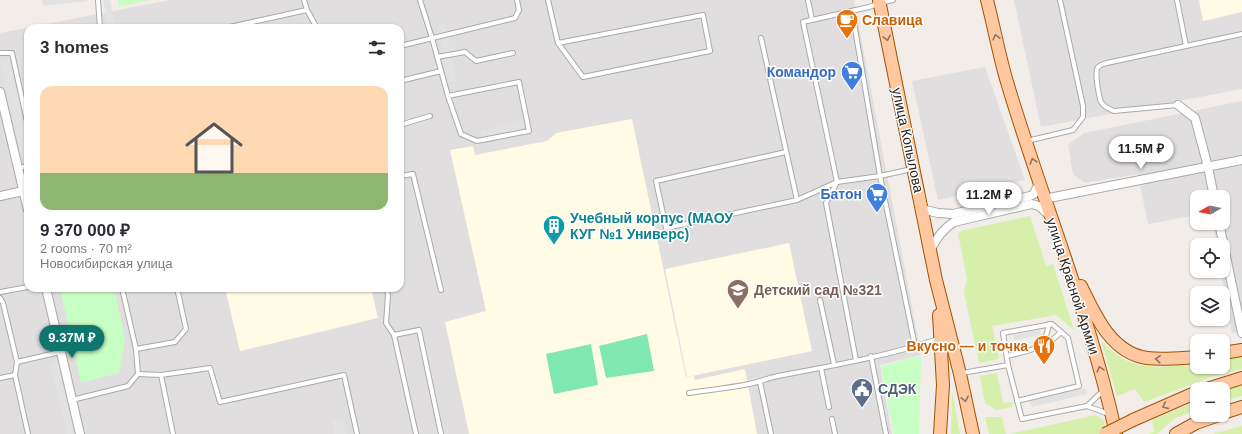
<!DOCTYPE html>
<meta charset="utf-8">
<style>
:root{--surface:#fff;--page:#f7f7f7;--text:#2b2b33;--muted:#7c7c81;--accent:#0f766e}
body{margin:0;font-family:Arial,sans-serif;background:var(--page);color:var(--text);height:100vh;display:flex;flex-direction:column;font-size:15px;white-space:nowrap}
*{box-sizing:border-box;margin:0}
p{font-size:13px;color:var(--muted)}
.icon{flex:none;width:22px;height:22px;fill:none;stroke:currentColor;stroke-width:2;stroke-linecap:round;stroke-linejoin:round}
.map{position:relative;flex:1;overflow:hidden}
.side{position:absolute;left:24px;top:24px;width:380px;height:268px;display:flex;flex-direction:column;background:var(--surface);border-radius:12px;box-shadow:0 1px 3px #0004}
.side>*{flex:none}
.needle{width:26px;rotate:261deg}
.buttons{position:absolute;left:1190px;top:190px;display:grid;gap:8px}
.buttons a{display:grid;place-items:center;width:40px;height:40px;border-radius:8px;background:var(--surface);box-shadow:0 1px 3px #0004;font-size:20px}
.price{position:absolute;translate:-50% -34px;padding:0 9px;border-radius:14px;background:#fff;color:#222;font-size:13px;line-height:26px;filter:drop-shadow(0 1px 2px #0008)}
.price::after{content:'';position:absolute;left:50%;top:24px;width:12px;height:9px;margin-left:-6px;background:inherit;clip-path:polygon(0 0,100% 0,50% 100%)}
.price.on{background:var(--accent);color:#fff}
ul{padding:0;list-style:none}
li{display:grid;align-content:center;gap:8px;height:212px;padding:0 16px}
li span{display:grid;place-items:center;height:124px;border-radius:12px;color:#555}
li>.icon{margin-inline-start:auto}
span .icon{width:72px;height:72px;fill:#fffc;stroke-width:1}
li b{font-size:17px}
h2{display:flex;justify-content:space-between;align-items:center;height:48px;padding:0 16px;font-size:17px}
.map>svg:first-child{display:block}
</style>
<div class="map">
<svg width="1242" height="434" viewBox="0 0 1242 434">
<rect width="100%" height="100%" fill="#f2ede8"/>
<g fill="#e0dedf" fill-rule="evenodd">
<path d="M170 0H854L921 355 880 365 892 434H0V33ZM28 28H400V288H28Z"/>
<polygon points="1014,0 1242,0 1242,89 1041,127"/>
<polygon points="985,67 1025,180 938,200 912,81"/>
<polygon points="1242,101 1242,331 1232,333 1221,271 1223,271 1223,245 1217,245 1213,223 1223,223 1223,197 1197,197 1197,215 1148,224 1138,174 1085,183 1073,174 1068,145 1084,133"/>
</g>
<g fill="#fffbe4">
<polygon points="1199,0 1242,0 1242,12 1203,21"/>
<polygon points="632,119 686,377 694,376 695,380 745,369 757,434 469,434 445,322 486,311 450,150 473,146 475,155 547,141 556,133"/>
<polygon points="789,243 812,351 687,377 665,269"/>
<polygon points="225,288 371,288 378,318 240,351"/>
</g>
<g fill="#d6efab">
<polygon points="1030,216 1046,266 1053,264 1074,330 1056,315 992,326 999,359 979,363 964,292 967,278 958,234 961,231"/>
<path d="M1101 341C1108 348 1115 354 1123 359 1145 370 1173 367 1197 363V367H1223V359L1242 355V369L1211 377 1144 402 1135 389 1117 396Z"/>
<polygon points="997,373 1003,403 1013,402 1011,407 997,410 985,403 980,376"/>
<polygon points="1242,384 1242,396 1223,401 1223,391"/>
<polygon points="952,391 960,434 951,434"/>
<polygon points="1197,401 1197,410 1175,418 1157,434 1148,434 1154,432 1152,420"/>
<polygon points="1095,415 1104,420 1106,434 1010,434"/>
<polygon points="985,417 1002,417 1006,434 989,434"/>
<polygon points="1242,426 1242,434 1213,434"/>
</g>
<g fill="#c7fec3">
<polygon points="118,0 149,0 119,7"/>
<polygon points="60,288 114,288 125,339 119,373 81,383"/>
<polygon points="921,356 919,434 894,434 881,366"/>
</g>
<g fill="#80e7b0">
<polygon points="647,334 654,371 606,378 599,346"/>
<polygon points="591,344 598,385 554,394 546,354"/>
</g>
<g fill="#e2e2e2">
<polygon points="42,0 87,0 87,1 43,6"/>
<polygon points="103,0 110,0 116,28 108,28"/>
<polygon points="445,23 456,81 449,82 438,24"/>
<polygon points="9,59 28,140 28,160 23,161 0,61"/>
<polygon points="524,121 525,129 482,138 481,131"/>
<polygon points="1040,330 1041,335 1014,340 1013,335"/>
<polygon points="58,362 74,434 67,434 51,364"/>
<polygon points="1085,388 1087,394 1032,407 1030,401"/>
<polygon points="342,418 346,434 335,434 332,420"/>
</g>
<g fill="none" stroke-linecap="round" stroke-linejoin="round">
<g stroke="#a9a9a9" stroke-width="6">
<g id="lane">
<polyline points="98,0 100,28"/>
<polyline points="304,0 307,10 317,28"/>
<polyline points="420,0 432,38 448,96 519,82 529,131 477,141 461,134 448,96"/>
<polyline points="548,0 558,43 703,15 710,51 583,77 558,43"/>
<polyline points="808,0 812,20"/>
<polyline points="1177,0 1186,46"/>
<polyline points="852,11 880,176 915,346"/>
<polyline points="225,28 307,10"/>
<polyline points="761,38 797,200"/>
<polyline points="400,46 515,18 519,10 517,0"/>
<polyline points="0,53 12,53 28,126"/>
<polyline points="437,57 465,52 476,61 513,53"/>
<polyline points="400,81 441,71"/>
<path d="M1178 105 1114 111C1109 109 1104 107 1101 102 1099 96 1094 72 1098 67 1101 64 1104 64 1107 63L1242 34"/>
<polyline points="400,125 430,116"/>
<polyline points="1027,141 1073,130 1083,117 1083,106 1060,0"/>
<polyline points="786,152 656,181 666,228 797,200 837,182 880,176 912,169"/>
<polyline points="18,169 28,165"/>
<polyline points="400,176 413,174 441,290"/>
<polyline points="387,288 388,296 386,323 394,335 416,434"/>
<polyline points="0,292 28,287"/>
<polyline points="0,298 3,303 17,362 15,375 28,434"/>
<polyline points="820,300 834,364"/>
<polyline points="394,335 419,330 441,434"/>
<polyline points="1039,348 1047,333 1049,324"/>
<polyline points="136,349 175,342 186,329 177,288"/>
<polyline points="871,356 886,434"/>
<path d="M1007 356C1030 350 1044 349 1061 332"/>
<polyline points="856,360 826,203 837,182 803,22 869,7 880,3 893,0"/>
<polyline points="17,362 60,352"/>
<polyline points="1008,365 1003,333 1052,324 1068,338 1079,386 1017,401"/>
<polyline points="821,368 829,407"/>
<polyline points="962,373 1008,365 1022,419 1087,406 1109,414"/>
<polyline points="138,374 161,375 210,368 220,402 344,375 357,434"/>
<polyline points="161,375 173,434"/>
<polyline points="0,378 15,375"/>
<polyline points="760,382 771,434"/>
<path d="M689 393C709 390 729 388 749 384 759 382 768 378 778 376 831 366 888 356 938 339"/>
<polyline points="72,400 128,386 138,374 136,349 122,288"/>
<polyline points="1087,406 1104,390"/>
<polyline points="832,419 835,434"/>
</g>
</g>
<g stroke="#a9a9a9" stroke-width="10">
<g id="street">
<polyline points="0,92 28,210"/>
<polyline points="1178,105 1195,118 1208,167 1214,197"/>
<polyline points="0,196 23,191"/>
<polyline points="1044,199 1242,160"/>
<polyline points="922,209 938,213 953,214 1030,196 1034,194 1039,183"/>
<polyline points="1219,223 1242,333"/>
<path d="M931 249C937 237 943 229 954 222L1032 204 1039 206 1049 215"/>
<polyline points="46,288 80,434"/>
</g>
</g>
<g stroke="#9f5300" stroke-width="14">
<g id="primary">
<polyline points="879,0 936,280 960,374 973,434"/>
<path d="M987 0C994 27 999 55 1007 82 1042 200 1090 314 1116 434"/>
<path d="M1081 286C1095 315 1111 353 1147 358 1164 360 1180 358 1197 357"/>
<polyline points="939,315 943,385 940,434"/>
<polyline points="1223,353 1242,350"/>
<polyline points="1207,389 1242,378"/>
<polyline points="1223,413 1242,407"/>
<polyline points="1133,420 1197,392"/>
<polyline points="1176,434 1196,423 1219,415"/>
</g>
</g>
<use href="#lane" stroke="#fff" stroke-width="4"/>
<use href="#street" stroke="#fff" stroke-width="8"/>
<use href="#primary" stroke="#ffc8a0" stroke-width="12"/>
<g stroke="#9f5300" stroke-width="14" stroke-linecap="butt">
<polyline id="primary-bridge" points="1105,434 1133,420"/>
</g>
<use href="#primary-bridge" stroke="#ffc8a0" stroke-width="12"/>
</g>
<defs><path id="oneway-chevron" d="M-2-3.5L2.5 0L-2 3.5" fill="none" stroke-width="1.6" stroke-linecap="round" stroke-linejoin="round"/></defs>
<g stroke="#907561">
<use href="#oneway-chevron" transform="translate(996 37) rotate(-103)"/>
<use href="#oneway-chevron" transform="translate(887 38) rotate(78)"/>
<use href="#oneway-chevron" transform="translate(1033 161) rotate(-107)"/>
<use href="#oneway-chevron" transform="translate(1158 359) rotate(-176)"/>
<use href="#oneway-chevron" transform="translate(1100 369) rotate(-106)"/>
<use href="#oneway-chevron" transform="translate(965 399) rotate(78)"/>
<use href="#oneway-chevron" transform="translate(1165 406) rotate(156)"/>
</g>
<defs>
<g id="cafe-pin" transform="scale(1.15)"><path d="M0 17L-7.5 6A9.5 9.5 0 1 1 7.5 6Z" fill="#e8710a" stroke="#fff"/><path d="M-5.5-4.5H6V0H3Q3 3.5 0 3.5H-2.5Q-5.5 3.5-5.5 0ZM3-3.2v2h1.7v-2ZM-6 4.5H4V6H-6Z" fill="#fff"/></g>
<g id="supermarket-pin" transform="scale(1.15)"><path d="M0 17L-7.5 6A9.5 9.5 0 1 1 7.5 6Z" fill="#3f7fe0" stroke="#fff"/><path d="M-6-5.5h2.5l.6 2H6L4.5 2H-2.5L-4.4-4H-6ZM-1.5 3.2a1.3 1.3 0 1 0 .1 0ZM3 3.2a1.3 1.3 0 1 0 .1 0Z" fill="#fff"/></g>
<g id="building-pin" transform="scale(1.15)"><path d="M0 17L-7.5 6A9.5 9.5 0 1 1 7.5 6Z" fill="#0f9aa8" stroke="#fff"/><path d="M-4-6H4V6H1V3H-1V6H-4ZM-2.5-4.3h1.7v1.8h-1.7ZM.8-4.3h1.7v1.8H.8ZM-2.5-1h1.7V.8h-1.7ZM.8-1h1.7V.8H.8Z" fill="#fff"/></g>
<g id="school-pin" transform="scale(1.15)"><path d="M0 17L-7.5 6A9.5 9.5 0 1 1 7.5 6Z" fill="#8d6e63" stroke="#fff"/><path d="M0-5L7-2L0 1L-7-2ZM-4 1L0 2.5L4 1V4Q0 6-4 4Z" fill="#fff"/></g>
<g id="restaurant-pin" transform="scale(1.15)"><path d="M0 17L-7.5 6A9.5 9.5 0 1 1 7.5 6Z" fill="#e8710a" stroke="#fff"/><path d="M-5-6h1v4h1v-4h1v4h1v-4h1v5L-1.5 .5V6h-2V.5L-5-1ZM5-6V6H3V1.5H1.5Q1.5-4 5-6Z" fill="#fff"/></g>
<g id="civic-pin" transform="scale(1.15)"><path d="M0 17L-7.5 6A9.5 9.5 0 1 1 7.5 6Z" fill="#5c6f8a" stroke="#fff"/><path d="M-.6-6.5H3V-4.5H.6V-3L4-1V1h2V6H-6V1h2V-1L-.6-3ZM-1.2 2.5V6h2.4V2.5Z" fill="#fff"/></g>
</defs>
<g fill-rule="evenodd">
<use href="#cafe-pin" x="847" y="20"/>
<use href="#supermarket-pin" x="852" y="72"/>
<use href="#supermarket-pin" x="877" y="194"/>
<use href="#building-pin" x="554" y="226"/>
<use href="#school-pin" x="738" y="290"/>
<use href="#restaurant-pin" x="1044" y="346"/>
<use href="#civic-pin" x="862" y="389"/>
</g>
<g text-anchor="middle" stroke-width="3" stroke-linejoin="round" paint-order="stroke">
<g font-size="14" font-weight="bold" fill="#c56008" stroke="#fff" text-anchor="start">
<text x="862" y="25">Славица</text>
<text x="1028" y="351" text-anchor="end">Вкусно — и точка</text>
</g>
<g font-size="14" font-weight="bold" fill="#366cbe" stroke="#fff" text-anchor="end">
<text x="836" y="77">Командор</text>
<text x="862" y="199">Батон</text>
</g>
<g font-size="14" fill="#222" stroke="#fff">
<text transform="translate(908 140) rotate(78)" y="5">улица Копылова</text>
<text transform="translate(1073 286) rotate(72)" y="5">улица Красной Армии</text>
</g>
<g font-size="14" font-weight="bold" fill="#0d838f" stroke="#fff" text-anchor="start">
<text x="570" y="223">Учебный корпус (МАОУ<tspan x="570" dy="16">КУГ №1 Универс)</tspan></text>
</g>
<g font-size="14" font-weight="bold" fill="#785e54" stroke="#fff" text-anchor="start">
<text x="754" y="295">Детский сад №321</text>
</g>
<g font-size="14" font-weight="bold" fill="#4e5e75" stroke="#fff" text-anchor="start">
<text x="878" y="394">СДЭК</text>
</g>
</g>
</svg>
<div class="buttons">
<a><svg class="needle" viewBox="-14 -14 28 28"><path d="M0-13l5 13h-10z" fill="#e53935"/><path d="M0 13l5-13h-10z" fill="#7c7c81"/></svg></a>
<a><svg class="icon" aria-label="locate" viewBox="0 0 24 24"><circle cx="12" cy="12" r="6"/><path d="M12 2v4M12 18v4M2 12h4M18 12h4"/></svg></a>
<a><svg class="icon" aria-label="layers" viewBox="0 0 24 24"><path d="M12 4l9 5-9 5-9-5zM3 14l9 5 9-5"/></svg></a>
<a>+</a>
<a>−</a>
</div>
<b class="price" style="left:1141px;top:170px">11.5M ₽</b>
<b class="price" style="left:989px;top:216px">11.2M ₽</b>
<b class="price on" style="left:72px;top:359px">9.37M ₽</b>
<section class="side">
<h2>3 homes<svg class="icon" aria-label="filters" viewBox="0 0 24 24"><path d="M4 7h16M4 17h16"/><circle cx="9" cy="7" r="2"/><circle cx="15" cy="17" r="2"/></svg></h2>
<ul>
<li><span style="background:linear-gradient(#ffd9b3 70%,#8fb573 0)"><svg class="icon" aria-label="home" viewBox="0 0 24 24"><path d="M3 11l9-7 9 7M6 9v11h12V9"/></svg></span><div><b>9 370 000 ₽</b><p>2 rooms · 70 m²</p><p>Новосибирская улица</p></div></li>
</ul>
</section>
</div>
